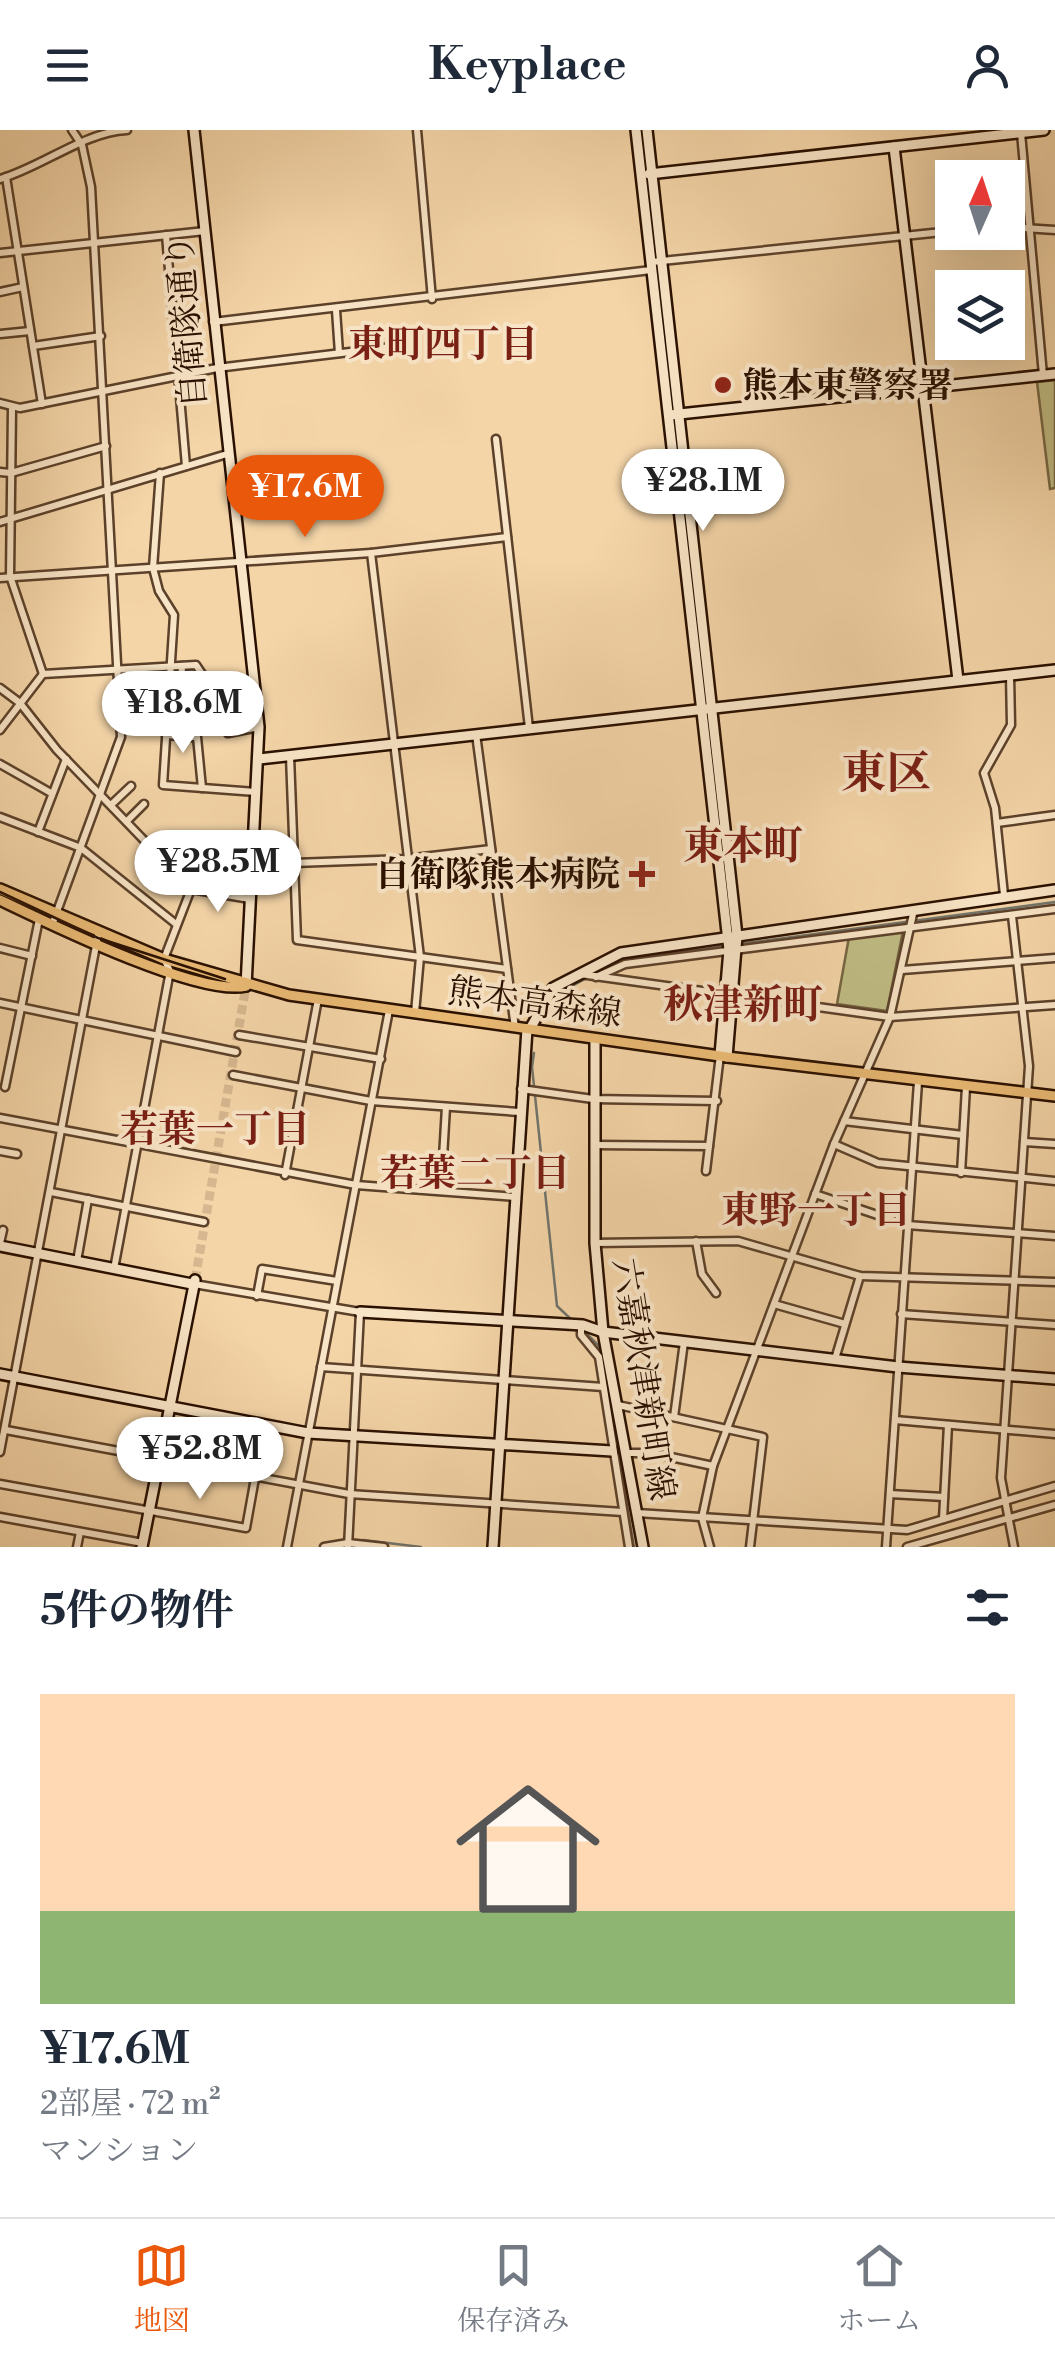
<!DOCTYPE html>
<html lang="ja">
<meta charset="utf-8">
<style>
:root{--surface:#fff;--page:#f2f2f3;--text:#1f2937;--muted:#747a83;--line:#e0e1e3;--accent:#ea580c}
body{margin:0;font-family:"Libre Bodoni","Noto Serif JP",serif;background:var(--page);color:var(--text);height:100vh;display:flex;flex-direction:column;font-size:38px;white-space:nowrap}
*{box-sizing:border-box;margin:0}
p{font-size:32px;color:var(--muted)}
.icon{flex:none;width:55px;height:55px;fill:none;stroke:currentColor;stroke-width:2;stroke-linecap:round;stroke-linejoin:round}
.map{position:relative;height:1417px;overflow:hidden}
.side{display:flex;flex-direction:column;background:var(--surface);flex:1}
.side>*{flex:none}
.needle{width:65px;rotate:3deg}
.buttons{position:absolute;left:935px;top:30px;display:grid;gap:20px}
.buttons a{display:grid;place-items:center;width:90px;height:90px;border-radius:0px;background:var(--surface);box-shadow:0 10px 40px #0002;font-size:50px}
.price{position:absolute;translate:-50% -85px;padding:0 22px;border-radius:35px;background:#fff;color:#222;font-size:32px;line-height:65px;filter:drop-shadow(0 2px 5px #0008)}
.price::after{content:'';position:absolute;left:50%;top:60px;width:30px;height:22px;margin-left:-15px;background:inherit;clip-path:polygon(0 0,100% 0,50% 100%)}
.price.selected{background:var(--accent);color:#fff}
ul{padding:0;list-style:none}
li{display:grid;align-content:center;gap:20px;height:530px;padding:0 40px}
li+li{border-top:2px solid var(--line)}
li span{display:grid;place-items:center;height:310px;border-radius:0px;color:#555}
li>.icon{margin-inline-start:auto}
span .icon{width:180px;height:180px;fill:#fffc;stroke-width:1}
li b{font-size:42px}
h2{display:flex;justify-content:space-between;align-items:center;height:120px;padding:0 40px;font-size:42px}
header{display:flex;justify-content:space-between;align-items:center;height:130px;padding:0 40px;background:var(--surface);font-size:45px;font-weight:700}
.menu{display:flex;justify-content:space-around;align-items:center;height:140px;border-top:2px solid var(--line);background:var(--surface);font-size:28px;color:var(--muted)}
.menu a{display:grid;justify-items:center;gap:5px}
.menu .selected{color:var(--accent)}
.map>svg:first-child{display:block}
</style>
<header><svg class="icon" aria-label="menu" viewBox="0 0 24 24"><path d="M4 6h16M4 12h16M4 18h16"/></svg>Keyplace<svg class="icon" aria-label="person" viewBox="0 0 24 24"><circle cx="12" cy="8" r="4"/><path d="M4 21q1-7 8-7t8 7"/></svg></header>
<div class="map">
<svg width="1055" height="1417" viewBox="0 0 1055 1417">
<rect width="100%" height="100%" fill="#f4d5a8"/>
<filter id="stains"><feTurbulence type="fractalNoise" baseFrequency=".002" numOctaves="4"/><feColorMatrix values="0 0 0 0 .2 0 0 0 0 .09 0 0 0 0 .02 0 0 0 .5 -.17"/></filter>
<radialGradient id="worn" r=".72"><stop offset=".6" stop-color="#630" stop-opacity="0"/><stop offset="1" stop-color="#630" stop-opacity=".3"/></radialGradient>
<g fill="#c0bc84" stroke="#756642" stroke-width="2.5">
<polygon points="1055,250 1055,358 1050,359 1037,252"/>
<polygon points="903,801 887,881 837,874 849,807"/>
</g>
<g fill="none" stroke-linecap="round" stroke-linejoin="round">
<g stroke="#71746b" stroke-width="2.5">
<polyline points="739,814 1055,772"/>
<polyline points="594,845 621,830 726,816"/>
<polyline points="545,888 557,864 587,848"/>
<polyline points="534,923 532,937 557,1176 574,1192"/>
<polyline points="584,1201 598,1215 602,1226"/>
<polyline points="606,1254 634,1417"/>
<polyline points="363,1410 421,1417"/>
</g>
<polyline stroke="#d6b78f" stroke-width="9" stroke-dasharray="9 4.5" stroke-linecap="butt" points="195,1150 246,856"/>
<g stroke="#5c412a" stroke-width="11">
<g id="street">
<polyline points="417,0 432,169"/>
<polyline points="1021,3 1043,245"/>
<polyline points="6,47 42,274"/>
<path d="M0 49C42 37 84 2 127 0"/>
<polyline points="1008,97 1055,100"/>
<polyline points="166,105 186,336"/>
<polyline points="0,123 205,101"/>
<polyline points="652,132 952,101"/>
<polyline points="0,162 23,157"/>
<polyline points="336,180 339,223"/>
<polyline points="213,192 651,140"/>
<polyline points="0,204 30,201"/>
<polyline points="33,216 101,206"/>
<polyline points="0,273 20,278 217,238 400,216"/>
<polyline points="12,278 10,446 43,544"/>
<polyline points="496,309 529,598"/>
<polyline points="0,342 11,343 106,316"/>
<polyline points="160,343 153,438 159,461 174,485 163,655 256,662"/>
<polyline points="0,392 227,324"/>
<polyline points="0,448 371,423"/>
<polyline points="0,558 20,573 57,620 191,759 250,769"/>
<polyline points="0,600 43,544 196,535 212,559 228,603 259,597"/>
<polyline points="476,604 515,898"/>
<polyline points="166,605 178,606 182,536"/>
<polyline points="178,606 192,607 197,548 203,545"/>
<polyline points="192,607 197,607 202,658"/>
<polyline points="290,626 297,810 507,839"/>
<polyline points="0,634 51,663"/>
<polyline points="112,674 131,656"/>
<polyline points="0,687 81,718 176,794"/>
<polyline points="127,691 144,674"/>
<polyline points="997,693 1055,685"/>
<polyline points="38,702 66,629"/>
<polyline points="294,733 406,729 491,719"/>
<polyline points="1004,765 995,678 984,643 1011,595 1010,545"/>
<polyline points="1012,786 1029,936 1001,1348 1014,1417"/>
<polyline points="52,795 121,607 91,57 82,15 72,0"/>
<polyline points="0,818 32,826"/>
<polyline points="902,840 1055,828"/>
<polyline points="580,844 890,887 1055,875"/>
<polyline points="596,847 625,834 1055,779"/>
<polyline points="0,873 236,922"/>
<polyline points="415,883 420,827 371,423 507,407"/>
<polyline points="239,905 381,929"/>
<polyline points="233,945 371,971 519,982"/>
<polyline points="5,957 39,789"/>
<polyline points="521,959 593,969 717,971"/>
<polyline points="0,988 356,1055 516,1067"/>
<polyline points="844,991 963,1005"/>
<polyline points="1024,1012 1055,1014"/>
<polyline points="834,1014 878,1033 1055,1051"/>
<polyline points="595,1015 709,1016 720,925"/>
<polyline points="0,1021 17,1024"/>
<polyline points="706,1041 709,1016"/>
<polyline points="961,1043 966,957"/>
<polyline points="285,1045 318,869"/>
<polyline points="441,1061 446,977"/>
<polyline points="51,1062 204,1092"/>
<polyline points="815,1064 907,1095 1055,1106"/>
<polyline points="696,1111 702,1144 716,1163"/>
<polyline points="0,1113 3,1100"/>
<polyline points="595,1113 738,1111 860,1146 1055,1152"/>
<polyline points="77,1131 88,1069"/>
<polyline points="114,1139 170,841 164,829 191,759"/>
<polyline points="194,1154 360,1182 348,1417"/>
<polyline points="257,1166 262,1139 337,1151"/>
<polyline points="774,1174 845,1194"/>
<polyline points="901,1184 1055,1195"/>
<polyline points="581,1195 581,1205 599,1227 629,1417"/>
<polyline points="835,1229 860,1146"/>
<polyline points="321,1237 603,1257"/>
<polyline points="618,1275 763,1307 750,1417"/>
<polyline points="674,1287 684,1212"/>
<polyline points="895,1290 1055,1304"/>
<polyline points="6,1300 349,1364 623,1382"/>
<polyline points="0,1322 98,805"/>
<polyline points="627,1323 652,1323 713,1336"/>
<polyline points="0,1354 246,1398 255,1348"/>
<polyline points="890,1364 944,1367"/>
<polyline points="637,1383 907,1400 1055,1356"/>
<polyline points="0,1387 143,1413"/>
<polyline points="943,1389 948,1295"/>
<polyline points="77,1417 80,1402"/>
<polyline points="287,1417 389,880"/>
<polyline points="324,1417 348,1413 384,1417"/>
<polyline points="710,1417 702,1388 713,1336 834,1014 890,887 913,784"/>
<polyline points="886,1417 918,952"/>
<polyline points="907,1417 1055,1375"/>
</g>
</g>
<g stroke="#2a1000" stroke-width="14">
<g id="secondary">
<polyline points="194,0 259,597 246,856"/>
<polyline points="636,0 729,820 720,925"/>
<polyline points="647,0 737,806 727,927"/>
<polyline points="894,17 958,550"/>
<polyline points="649,44 1044,0"/>
<polyline points="670,285 1055,244"/>
<polyline points="259,629 1055,540"/>
<polyline points="530,899 553,858 621,823 1055,760"/>
<polyline points="595,909 595,1113 603,1202 643,1417"/>
<polyline points="0,1116 192,1154"/>
<polyline points="360,1182 583,1195 603,1202 898,1237 1055,1249"/>
<polyline points="0,1244 308,1303 612,1321"/>
<polyline points="142,1417 195,1150"/>
<polyline points="493,1417 527,899"/>
</g>
</g>
<g stroke="#2a1000" stroke-width="14">
<g id="primary">
<polyline points="0,759 164,829 289,865 727,927 1055,966"/>
<path d="M0 770C48 793 199 867 246 856"/>
</g>
</g>
<use href="#street" stroke="#f8e4c6" stroke-width="6"/>
<use href="#secondary" stroke="#f8e4c6" stroke-width="9"/>
<use href="#primary" stroke="#eaba74" stroke-width="9"/>
<polyline stroke="#2a1000" stroke-width="2.5" points="0,762 98,808 225,849"/>
</g>
<g fill="#8f2418" stroke="#f8e4c6" stroke-width="4">
<circle cx="723" cy="255" r="10"/>
<path d="M637 729h10v10h10v10h-10v10h-10v-10h-10v-10h10z"/>
</g>
<g text-anchor="middle" stroke-width="8" stroke-linejoin="round" paint-order="stroke">
<g font-size="35" fill="#2a1000" stroke="#f8e4c6">
<text transform="translate(186 191) rotate(-95)" y="12">自衛隊通り</text>
<text transform="translate(535 872) rotate(8)" y="12">熊本高森線</text>
<text transform="translate(644 1249) rotate(81)" y="12">六嘉秋津新町線</text>
</g>
<g font-size="35" font-weight="bold" fill="#2a1000" stroke="#f8e4c6" text-anchor="start">
<text x="743" y="267">熊本東警察署</text>
<text x="620" y="756" text-anchor="end">自衛隊熊本病院</text>
</g>
<g font-size="38" font-weight="bold" fill="#7a1f14" stroke="#f8e4c6">
<text x="443" y="227">東町四丁目</text>
<text x="215" y="1012">若葉一丁目</text>
<text x="475" y="1056">若葉二丁目</text>
<text x="816" y="1093">東野一丁目</text>
</g>
<g font-size="40" font-weight="bold" fill="#7a1f14" stroke="#f8e4c6">
<text x="743" y="729">東本町</text>
<text x="743" y="888">秋津新町</text>
</g>
<g font-size="45" font-weight="bold" fill="#7a1f14" stroke="#f8e4c6">
<text x="886" y="658">東区</text>
</g>
</g>
<rect width="100%" height="100%" filter="url(#stains)"/>
<rect width="100%" height="100%" fill="url(#worn)"/>
</svg>
<div class="buttons">
<a><svg class="needle" viewBox="-14 -14 28 28"><path d="M0-13l5 13h-10z" fill="#e53935"/><path d="M0 13l5-13h-10z" fill="#747a83"/></svg></a>
<a><svg class="icon" aria-label="layers" viewBox="0 0 24 24"><path d="M12 4l9 5-9 5-9-5zM3 14l9 5 9-5"/></svg></a>
</div>
<b class="price" style="left:703px;top:404px">¥28.1M</b>
<b class="price selected" style="left:305px;top:410px">¥17.6M</b>
<b class="price" style="left:183px;top:626px">¥18.6M</b>
<b class="price" style="left:218px;top:785px">¥28.5M</b>
<b class="price" style="left:200px;top:1372px">¥52.8M</b>
</div>
<section class="side">
<h2>5件の物件<svg class="icon" aria-label="filters" viewBox="0 0 24 24"><path d="M4 7h16M4 17h16"/><circle cx="9" cy="7" r="2"/><circle cx="15" cy="17" r="2"/></svg></h2>
<ul>
<li><span style="background:linear-gradient(#ffd9b3 70%,#8fb573 0)"><svg class="icon" aria-label="home" viewBox="0 0 24 24"><path d="M3 11l9-7 9 7M6 9v11h12V9"/></svg></span><div><b>¥17.6M</b><p>2部屋 · 72 m²</p><p>マンション</p></div></li>
</ul>
</section>
<nav class="menu">
<a class="selected"><svg class="icon" aria-label="map" viewBox="0 0 24 24"><path d="M3 6l6-2 6 2 6-2v14l-6 2-6-2-6 2zM9 4v14M15 6v14"/></svg>地図</a>
<a><svg class="icon" aria-label="saved" viewBox="0 0 24 24"><path d="M7 4h10v16l-5-4-5 4z"/></svg>保存済み</a>
<a><svg class="icon" aria-label="home" viewBox="0 0 24 24"><path d="M3 11l9-7 9 7M6 9v11h12V9"/></svg>ホーム</a>
</nav>
